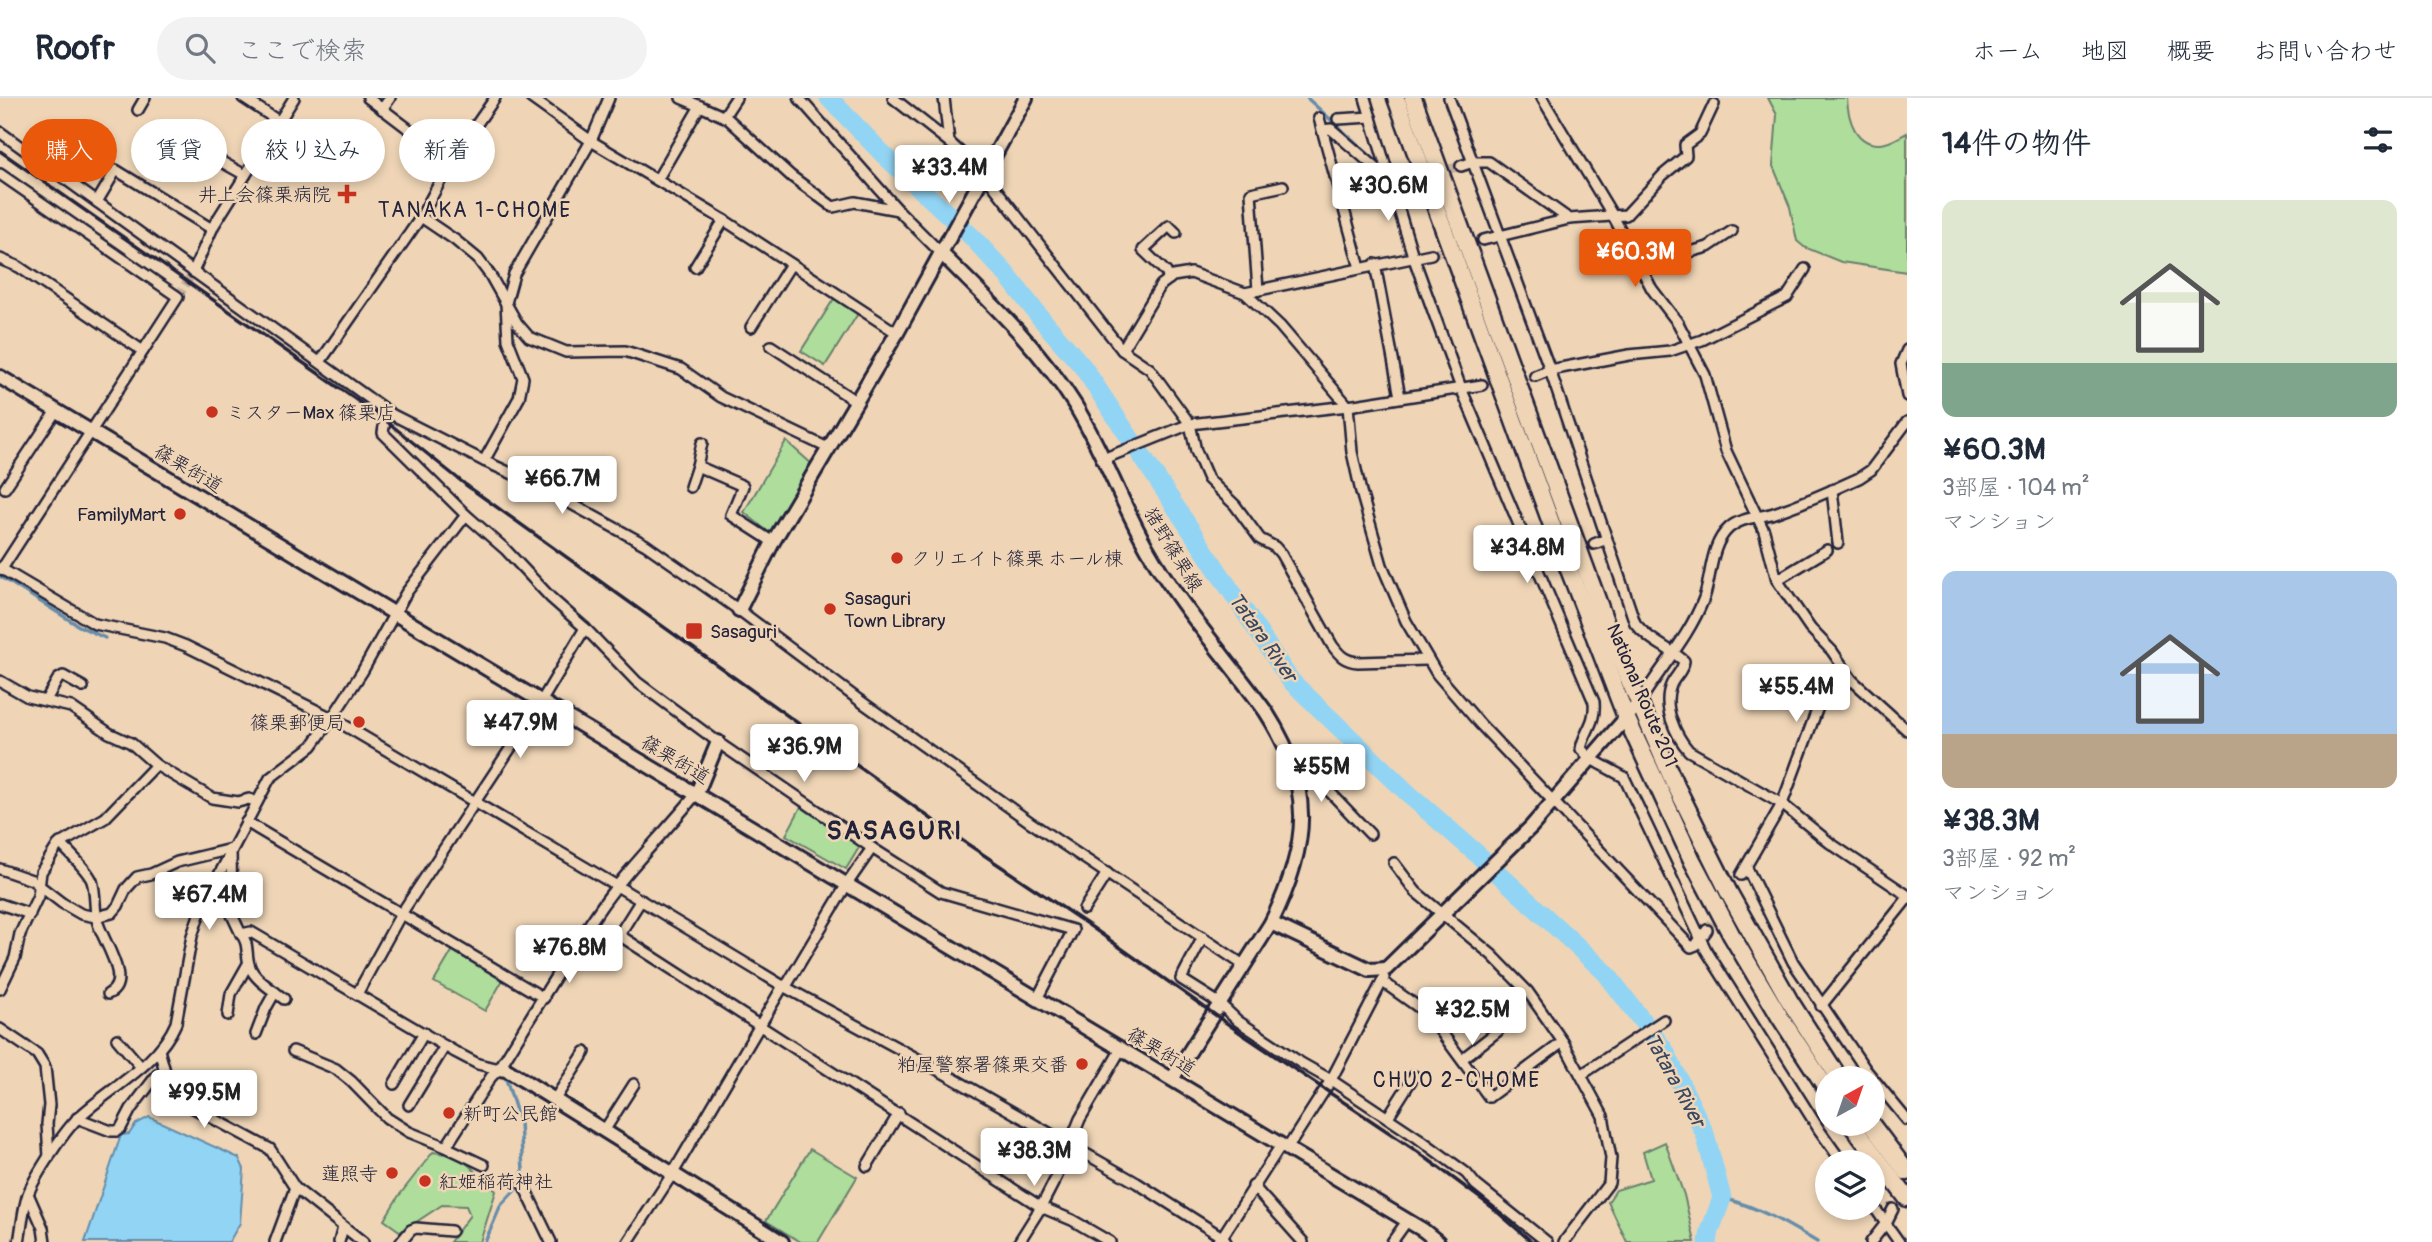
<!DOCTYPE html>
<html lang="ja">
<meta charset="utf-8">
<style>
:root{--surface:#fff;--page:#f2f2f3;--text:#1f2937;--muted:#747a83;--line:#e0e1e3;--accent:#ea580c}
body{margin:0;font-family:Pangolin,"Klee One",sans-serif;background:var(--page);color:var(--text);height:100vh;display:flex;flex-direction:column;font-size:26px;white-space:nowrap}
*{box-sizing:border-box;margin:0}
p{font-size:23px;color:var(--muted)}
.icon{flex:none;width:38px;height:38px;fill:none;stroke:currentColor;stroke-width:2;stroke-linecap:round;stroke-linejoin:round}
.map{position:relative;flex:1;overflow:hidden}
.side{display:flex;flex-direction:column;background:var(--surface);width:525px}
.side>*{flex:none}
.banner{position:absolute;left:21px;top:21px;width:665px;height:63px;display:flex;gap:14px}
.needle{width:46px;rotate:40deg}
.tools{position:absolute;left:1815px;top:968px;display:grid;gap:14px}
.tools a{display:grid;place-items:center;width:70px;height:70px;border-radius:50%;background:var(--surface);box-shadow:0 4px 10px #0003;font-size:35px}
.price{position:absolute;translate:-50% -60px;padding:0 16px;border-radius:7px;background:#fff;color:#222;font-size:23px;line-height:46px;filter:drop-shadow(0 2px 4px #0008)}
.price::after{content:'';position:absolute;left:50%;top:42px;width:21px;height:16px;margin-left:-10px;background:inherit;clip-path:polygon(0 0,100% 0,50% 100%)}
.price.selected{background:var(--accent);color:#fff}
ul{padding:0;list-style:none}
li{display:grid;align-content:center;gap:14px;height:371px;padding:0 35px}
li span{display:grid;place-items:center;height:217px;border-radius:14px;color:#555}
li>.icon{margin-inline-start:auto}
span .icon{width:126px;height:126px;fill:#fffc;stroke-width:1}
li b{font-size:30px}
h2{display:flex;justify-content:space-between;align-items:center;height:84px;padding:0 35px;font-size:30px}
.chip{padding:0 24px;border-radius:32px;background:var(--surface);box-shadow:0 4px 10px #0003;font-size:24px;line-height:63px}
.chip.selected{background:var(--accent);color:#fff}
header{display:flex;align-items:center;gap:42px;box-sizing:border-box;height:98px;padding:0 35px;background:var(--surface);border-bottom:2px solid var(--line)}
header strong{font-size:33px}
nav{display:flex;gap:38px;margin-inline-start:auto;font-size:24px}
.search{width:490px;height:63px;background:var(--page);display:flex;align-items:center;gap:18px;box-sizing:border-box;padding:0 24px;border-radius:38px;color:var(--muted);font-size:26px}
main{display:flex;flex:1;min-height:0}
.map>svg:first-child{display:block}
</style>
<header>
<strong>Roofr</strong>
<div class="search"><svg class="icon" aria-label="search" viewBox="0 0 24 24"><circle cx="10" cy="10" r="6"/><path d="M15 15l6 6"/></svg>ここで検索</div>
<nav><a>ホーム</a><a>地図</a><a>概要</a><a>お問い合わせ</a></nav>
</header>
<main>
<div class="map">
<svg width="1907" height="1144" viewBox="0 0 1907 1144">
<rect width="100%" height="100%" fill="#efd5b6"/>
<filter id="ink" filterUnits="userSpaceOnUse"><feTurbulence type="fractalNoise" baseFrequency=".0143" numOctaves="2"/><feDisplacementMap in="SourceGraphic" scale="14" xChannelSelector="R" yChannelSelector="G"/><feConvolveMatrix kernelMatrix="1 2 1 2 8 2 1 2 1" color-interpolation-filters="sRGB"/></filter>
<g filter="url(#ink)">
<g fill="#afdd9c" stroke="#68806c" stroke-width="2">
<path d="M1768 0H1847C1848 21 1855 47 1880 46 1889 46 1899 39 1907 35V174L1841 164 1804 149 1797 143 1790 109 1773 68 1777 17Z"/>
<polygon points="835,199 859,214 825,268 801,253"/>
<polygon points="786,343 814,368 773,438 744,414"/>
<polygon points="801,709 860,748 846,771 786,737"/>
<polygon points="454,850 504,880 485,913 434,884"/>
<polygon points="1665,1044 1684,1097 1695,1144 1627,1144 1608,1104 1616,1092 1651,1081 1643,1054"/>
<polygon points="810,1051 857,1079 818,1144 801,1144 766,1123"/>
<polygon points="433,1054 459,1058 496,1093 480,1144 450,1144 470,1117 466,1108 442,1107 401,1134 384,1122 398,1099"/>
</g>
<polygon fill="#92d4f4" stroke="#658daa" stroke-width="2" points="149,1019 239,1060 244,1071 240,1125 229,1144 85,1144 121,1037 129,1036 136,1026"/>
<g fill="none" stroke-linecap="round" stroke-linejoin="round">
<g stroke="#658daa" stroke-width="3.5">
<polyline points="1307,0 1375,62"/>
<polyline points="0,478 79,528 105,540"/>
<polyline points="618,794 631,802"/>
<polyline points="506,967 585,840"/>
<path d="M1722 1100C1757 1108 1787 1126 1817 1144"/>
<polyline points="485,1144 501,1107 520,1087 523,1072 520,1025 506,981 501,977"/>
</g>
<polyline stroke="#92d4f4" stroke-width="19" points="829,0 882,55 972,139 1007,177 1039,218 1083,269 1290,582 1413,700 1476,755 1606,875 1665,953 1705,1036 1722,1100 1710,1133 1708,1144"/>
<g stroke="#c6b19d" stroke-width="9" stroke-dasharray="9 4.5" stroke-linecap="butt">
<polyline points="1408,82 1461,68"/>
<polyline points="1431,156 1483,142"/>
<polyline points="178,199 193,174"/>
<polyline points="1545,465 1594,446"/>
<polyline points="1707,832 1720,811"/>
</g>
<g stroke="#22223b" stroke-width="14">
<g id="street">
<polyline points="243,0 280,24"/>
<polyline points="368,0 451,63 495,0"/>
<polyline points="531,0 591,43 724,122 897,235"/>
<polyline points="681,0 700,8"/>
<polyline points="799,0 898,112 941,155"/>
<path d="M893 0 949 44 985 77 1122 252 1150 271 1190 326 1196 353 1208 381 1235 407 1260 441 1275 449 1281 456 1332 547C1340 558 1345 563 1358 564L1427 562"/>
<polyline points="944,0 949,44"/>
<path d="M1365 0 1413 158 1461 290 1594 604C1596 626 1584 633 1581 651L1591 661 1624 679 1706 852 1820 1033 1842 1064"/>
<path d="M1449 0 1550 272 1635 525C1649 543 1668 549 1684 563 1683 573 1675 578 1671 587 1662 608 1675 637 1689 653L1782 706 1830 745 1907 797"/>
<polyline points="1542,0 1613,118 1652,191 1678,225 1705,277 1726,353 1764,433 1777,482 1810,530 1832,553 1852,582 1907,632"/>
<polyline points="382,11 390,0"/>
<polyline points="138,12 145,0"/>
<polyline points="724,18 736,0"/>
<polyline points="1319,20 1360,170"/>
<polyline points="1338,21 1371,19"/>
<polyline points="1322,32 1331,31 1392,84 1408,82"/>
<polyline points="0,34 391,316 484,363 537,387 646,447 739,512 859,602 1030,724 1245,868"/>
<polyline points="195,49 245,77"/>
<polyline points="1461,68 1473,64 1489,64 1569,121"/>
<polyline points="0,76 178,199 5,466 0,471"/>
<polyline points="657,82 700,8 727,20 791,78 833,109 855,104 898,112"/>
<polyline points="97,104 116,72 212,131"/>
<polyline points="421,119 455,142 478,161 490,177 517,225 529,239 566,254 625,253 681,271 721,299 830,351"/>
<polyline points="1483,142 1569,121 1626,117 1663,77 1686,58 1685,47 1700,36 1714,6"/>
<polyline points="0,161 19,169 143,253"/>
<polyline points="1375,166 1400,299"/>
<polyline points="1639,168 1708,149 1732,133"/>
<polyline points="695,169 724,122"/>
<polyline points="193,174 214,127 294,0"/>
<polyline points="1169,181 1166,174 1143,152 1169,128 1176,135"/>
<polyline points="1258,192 1251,95 1283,88"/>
<polyline points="1245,195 1431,156"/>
<polyline points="751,229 791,166"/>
<polyline points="771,248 857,304"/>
<polyline points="1122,252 1161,187 1173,178 1191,175 1245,195 1280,228 1348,308 1352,354 1361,394 1382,467 1406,523 1437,576 1480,626 1691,849 1696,847 1707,832"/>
<polyline points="1907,252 1901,266 1907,298"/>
<polyline points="320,264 421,119 451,63"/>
<polyline points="1535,278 1550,272 1629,257 1670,253 1702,242 1787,199 1805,171"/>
<polyline points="391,316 385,322 383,335 466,417 505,451 551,500 585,530 637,584 726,650 872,750 941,794 1073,832 1037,901"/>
<polyline points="702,345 697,368 743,388 731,417 773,444"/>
<polyline points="1103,361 1190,326 1348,308 1482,287"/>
<polyline points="484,363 519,300 523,280 508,242 506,205 514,176 591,43 609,0"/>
<polyline points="690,389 697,368"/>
<polyline points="5,390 56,313"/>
<polyline points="1832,392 1838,445"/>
<polyline points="1594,446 1607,441"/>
<polyline points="0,470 95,526 165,540 186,548 332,620 617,788 783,888 942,974 1137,1085 1222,1139 1226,1144"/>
<polyline points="1777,482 1827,452"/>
<polyline points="0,583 28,599 71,609 109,635 131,645 156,667 212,700 238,704 249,701 257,704"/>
<polyline points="46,602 58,581 63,578 83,589"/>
<path d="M1639 605C1661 569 1689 539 1704 500 1712 477 1710 447 1729 430 1741 419 1759 420 1774 415 1803 405 1831 393 1859 380L1871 372 1907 324"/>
<polyline points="1289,658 1306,669 1370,736"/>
<polyline points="246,724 544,900"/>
<path d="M60 745C68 754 88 772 92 783 96 795 94 810 97 822 101 841 134 884 108 896"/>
<polyline points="1394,765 1416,794 1492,857 1528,894 1563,944 1603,1018 1611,1060 1609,1085 1564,1144"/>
<polyline points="1747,770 1793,864 1866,972 1907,1022"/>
<polyline points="0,771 32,782 62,805 81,816 96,819 112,815 118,808 126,791 137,779 151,776 177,764 231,751 232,817 241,836 251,834 455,954 478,966 499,971"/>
<polyline points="1741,777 1782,706 1821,601 1852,582"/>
<polyline points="641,802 619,837 1041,1109 1072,1122 1110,1144"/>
<polyline points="0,806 30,816"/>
<polyline points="1084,811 1107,775"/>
<path d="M241 836C250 846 245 857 250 869 255 882 273 892 284 901"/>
<polyline points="1203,839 1181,881 1219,905 1238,923 1301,965 1331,982 1418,1040 1466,1075 1476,1087 1547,1144"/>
<polyline points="1383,884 1428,916 1489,999 1563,944"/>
<polyline points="0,891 15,860 20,836 38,798 41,774 58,747 105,720 156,667"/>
<polyline points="357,896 401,816 541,604 585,530"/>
<polyline points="1821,908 1907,801"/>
<polyline points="228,917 231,896 248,866"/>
<polyline points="0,931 37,956 45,969 49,1007 47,1026 49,1059"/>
<polyline points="256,936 266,910 275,894"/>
<polyline points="117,941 141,969"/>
<polyline points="159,952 170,991 177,1001 270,1051 295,1090 363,1144"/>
<polyline points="293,953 336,971 351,983 387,1020 409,1034 446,1049 484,1067"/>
<polyline points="1462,961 1498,933"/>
<polyline points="1581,977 1664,922"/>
<polyline points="394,986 424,935"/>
<polyline points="555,1001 585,954"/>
<polyline points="409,1007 445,948"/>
<polyline points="1388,1019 1414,978"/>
<polyline points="77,1020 111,1033 117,1033 121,1030 131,1011 157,977 164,974"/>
<polyline points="604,1033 634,986"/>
<path d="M446 1049 491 979 499 971C531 919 562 866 597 815 626 772 664 736 697 695"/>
<polyline points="1287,1051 1331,982 1384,880"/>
<polyline points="867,1068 899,1015"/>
<polyline points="523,1086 551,1144"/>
<polyline points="1253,1088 1303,1144"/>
<polyline points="29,1098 43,1130 45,1144"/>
<polyline points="1872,1106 1899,1144"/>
<polyline points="1222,1139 1281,1047"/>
<path d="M19 1144C22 1129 23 1110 28 1096 36 1076 64 1033 79 1019 111 989 158 967 176 925L192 838 201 811 270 680 312 648 332 620 362 574 406 495 466 417"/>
<polyline points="275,1144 295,1090"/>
<polyline points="339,1144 343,1129"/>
<polyline points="401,1144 411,1132 416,1130 451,1133"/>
<polyline points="628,1144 673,1075 783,888 788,885 847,786 872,750"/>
<polyline points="1019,1144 1041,1109 1057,1078 1080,1021 1121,951"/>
<polyline points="1392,1144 1407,1123"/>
<polyline points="1871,1144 1886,1125 1893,1111"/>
</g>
</g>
<g stroke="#22223b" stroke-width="18">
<g id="secondary">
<path d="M941 155C989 203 1039 249 1075 307 1103 353 1121 404 1147 450 1180 509 1227 560 1266 614 1315 690 1309 748 1271 825L1172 981"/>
<polyline points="0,279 1423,1132 1438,1144"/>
<polyline points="739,512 773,444 897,235 1026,0"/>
<polyline points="697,695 718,644"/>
<polyline points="1271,825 1370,872 1386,871 1531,729 1639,605"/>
<polyline points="499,971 507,972 782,1144"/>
<polyline points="1219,1144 1222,1139"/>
</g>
</g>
<g stroke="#22223b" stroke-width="21">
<g id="highway">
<polyline points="1396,0 1553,430 1626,619 1692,762 1732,838 1780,919 1827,991"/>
<polyline points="1413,0 1613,545 1673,682 1729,795 1789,902 1839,980"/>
<polyline points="1851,1026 1907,1100"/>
<polyline points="1871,1026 1907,1074"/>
</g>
</g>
<use href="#street" stroke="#efd5b6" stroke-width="9"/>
<use href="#secondary" stroke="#efd5b6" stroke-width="12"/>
<use href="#highway" stroke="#efd5b6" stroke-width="16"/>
<polyline stroke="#22223b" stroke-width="3.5" points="0,53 385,322 466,387 951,735 1090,828 1242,936 1418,1054 1488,1106 1532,1144"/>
</g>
</g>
<g fill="#c8321e" stroke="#efd5b6" stroke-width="2.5">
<path d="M343.5 85.5h7v7h7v7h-7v7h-7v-7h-7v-7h7z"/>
<circle cx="212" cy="314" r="7"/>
<circle cx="180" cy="416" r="7"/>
<circle cx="897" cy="460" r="7"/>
<circle cx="830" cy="511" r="7"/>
<rect x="685" y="524" width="18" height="18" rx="3.5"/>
<circle cx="359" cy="624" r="7"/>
<circle cx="1082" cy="966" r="7"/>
<circle cx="449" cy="1015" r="7"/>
<circle cx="392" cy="1075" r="7"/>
<circle cx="425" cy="1083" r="7"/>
</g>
<g text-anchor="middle" stroke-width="5" stroke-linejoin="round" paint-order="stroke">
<g font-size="19" fill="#22223b" stroke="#efd5b6" text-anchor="start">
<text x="331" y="103" text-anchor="end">井上会篠栗病院</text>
<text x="226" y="321">ミスターMax 篠栗店</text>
<text x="166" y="423" text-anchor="end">FamilyMart</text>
<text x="911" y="467">クリエイト篠栗 ホール棟</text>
<text x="844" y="507">Sasaguri<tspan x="844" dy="22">Town Library</tspan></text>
<text x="710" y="540">Sasaguri</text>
<text x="345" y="631" text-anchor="end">篠栗郵便局</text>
<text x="1068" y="973" text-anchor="end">粕屋警察署篠栗交番</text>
<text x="463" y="1022">新町公民館</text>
<text x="378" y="1082" text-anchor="end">蓮照寺</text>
<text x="439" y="1090">紅姫稲荷神社</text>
</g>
<g font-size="19" fill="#22223b" stroke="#efd5b6">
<text transform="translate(189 370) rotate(31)" y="7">篠栗街道</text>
<text transform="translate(1174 451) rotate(59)" y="7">猪野篠栗線</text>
<text transform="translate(1643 597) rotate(67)" y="7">National Route 201</text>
<text transform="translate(676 661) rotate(31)" y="7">篠栗街道</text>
<text transform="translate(1162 953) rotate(31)" y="7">篠栗街道</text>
</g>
<g font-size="21" letter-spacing="2" fill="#22223b" stroke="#efd5b6">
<text x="475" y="119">TANAKA 1-CHOME</text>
<text x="1457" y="989">CHUO 2-CHOME</text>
</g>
<g font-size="21" font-style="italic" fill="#384660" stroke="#efd5b6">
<text transform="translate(1263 539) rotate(55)" y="7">Tatara River</text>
<text transform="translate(1675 982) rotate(61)" y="7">Tatara River</text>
</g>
<g font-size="26" font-weight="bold" letter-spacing="2" fill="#22223b" stroke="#efd5b6">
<text x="895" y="741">SASAGURI</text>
</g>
</g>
</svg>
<div class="tools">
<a><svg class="needle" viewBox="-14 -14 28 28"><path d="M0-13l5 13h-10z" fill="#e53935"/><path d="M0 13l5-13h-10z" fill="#747a83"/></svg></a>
<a><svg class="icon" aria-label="layers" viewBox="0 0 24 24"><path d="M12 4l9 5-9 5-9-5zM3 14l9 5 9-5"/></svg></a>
</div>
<b class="price" style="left:949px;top:107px">¥33.4M</b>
<b class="price" style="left:1388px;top:125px">¥30.6M</b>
<b class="price selected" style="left:1635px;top:191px">¥60.3M</b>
<b class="price" style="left:562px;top:418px">¥66.7M</b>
<b class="price" style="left:1527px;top:487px">¥34.8M</b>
<b class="price" style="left:1796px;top:626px">¥55.4M</b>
<b class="price" style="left:520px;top:662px">¥47.9M</b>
<b class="price" style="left:804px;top:686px">¥36.9M</b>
<b class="price" style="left:1321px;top:706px">¥55M</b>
<b class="price" style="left:209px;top:834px">¥67.4M</b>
<b class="price" style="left:569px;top:887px">¥76.8M</b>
<b class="price" style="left:1472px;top:949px">¥32.5M</b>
<b class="price" style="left:204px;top:1032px">¥99.5M</b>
<b class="price" style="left:1034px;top:1090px">¥38.3M</b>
<div class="banner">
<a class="chip selected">購入</a>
<a class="chip">賃貸</a>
<a class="chip">絞り込み</a>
<a class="chip">新着</a>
</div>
</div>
<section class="side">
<h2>14件の物件<svg class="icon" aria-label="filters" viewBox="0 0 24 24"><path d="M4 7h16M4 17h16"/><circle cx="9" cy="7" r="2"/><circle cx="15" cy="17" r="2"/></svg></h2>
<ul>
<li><span style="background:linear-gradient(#dfe7d0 75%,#7fa58c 0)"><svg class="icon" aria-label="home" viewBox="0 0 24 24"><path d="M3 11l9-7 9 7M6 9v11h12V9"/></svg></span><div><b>¥60.3M</b><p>3部屋 · 104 m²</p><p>マンション</p></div></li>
<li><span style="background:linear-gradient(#a9c7e8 75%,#b9a48a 0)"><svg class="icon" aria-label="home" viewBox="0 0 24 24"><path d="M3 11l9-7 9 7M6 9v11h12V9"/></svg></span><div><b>¥38.3M</b><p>3部屋 · 92 m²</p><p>マンション</p></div></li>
</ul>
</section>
</main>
